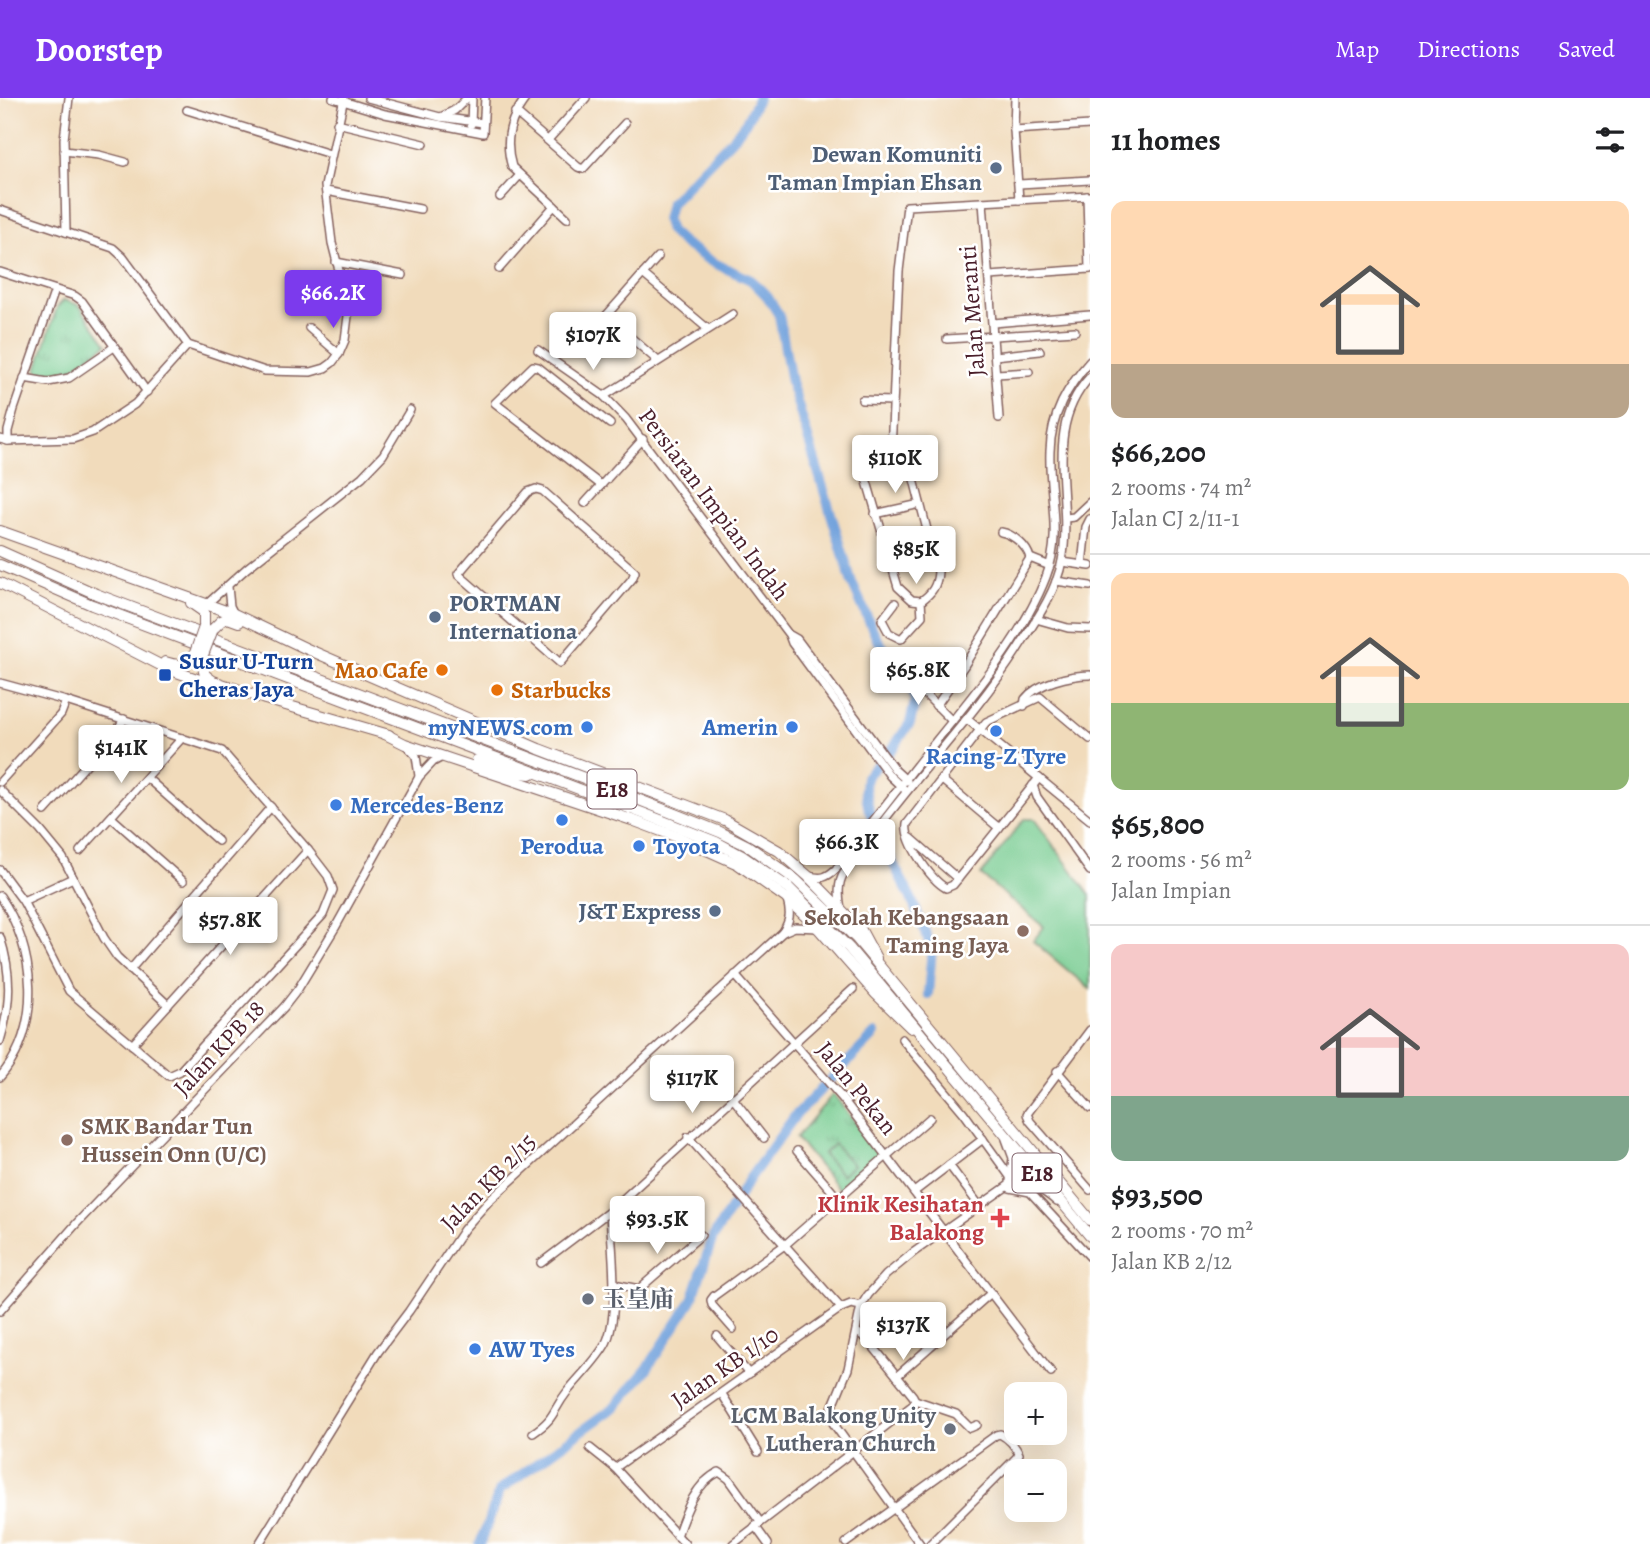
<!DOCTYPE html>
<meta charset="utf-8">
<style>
:root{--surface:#fff;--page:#f2f2f2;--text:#202124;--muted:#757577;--line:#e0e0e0;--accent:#7c3aed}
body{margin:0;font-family:Alegreya,"Noto Serif SC",serif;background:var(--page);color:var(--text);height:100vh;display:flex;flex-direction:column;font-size:26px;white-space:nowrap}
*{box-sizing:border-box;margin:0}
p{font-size:23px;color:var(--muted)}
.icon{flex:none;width:38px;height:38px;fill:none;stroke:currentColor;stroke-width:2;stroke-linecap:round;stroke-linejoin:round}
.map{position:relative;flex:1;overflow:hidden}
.sheet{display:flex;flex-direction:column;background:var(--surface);width:560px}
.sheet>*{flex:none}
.tools{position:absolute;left:1004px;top:1284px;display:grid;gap:14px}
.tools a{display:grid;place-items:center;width:63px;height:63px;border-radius:14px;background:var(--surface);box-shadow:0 7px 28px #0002;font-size:35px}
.price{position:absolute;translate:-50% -60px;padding:0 16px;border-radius:7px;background:#fff;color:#222;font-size:23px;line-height:46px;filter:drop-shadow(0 2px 4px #0008)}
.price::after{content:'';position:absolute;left:50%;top:42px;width:21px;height:16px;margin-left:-10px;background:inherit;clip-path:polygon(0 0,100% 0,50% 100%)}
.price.selected{background:var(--accent);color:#fff}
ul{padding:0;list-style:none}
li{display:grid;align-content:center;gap:14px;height:371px;padding:0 21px}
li+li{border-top:2px solid var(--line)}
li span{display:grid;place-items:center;height:217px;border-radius:14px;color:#555}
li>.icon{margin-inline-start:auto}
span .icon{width:126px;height:126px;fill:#fffc;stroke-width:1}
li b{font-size:30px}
h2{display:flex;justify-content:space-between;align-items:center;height:84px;padding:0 21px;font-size:30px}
header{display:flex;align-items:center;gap:42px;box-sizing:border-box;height:98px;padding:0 35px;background:var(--accent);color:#fff}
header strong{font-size:33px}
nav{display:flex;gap:38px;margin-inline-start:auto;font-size:24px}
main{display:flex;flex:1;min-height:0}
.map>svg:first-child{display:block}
</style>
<header>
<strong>Doorstep</strong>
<nav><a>Map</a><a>Directions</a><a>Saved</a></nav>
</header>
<main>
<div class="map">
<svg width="1090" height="1446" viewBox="0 0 1090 1446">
<defs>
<pattern id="grass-tufts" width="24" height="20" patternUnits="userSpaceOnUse" patternTransform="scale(1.75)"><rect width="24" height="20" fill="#76cb8f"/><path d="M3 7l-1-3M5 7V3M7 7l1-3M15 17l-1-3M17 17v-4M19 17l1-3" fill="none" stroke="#63a475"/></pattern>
</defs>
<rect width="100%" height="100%" fill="#fff"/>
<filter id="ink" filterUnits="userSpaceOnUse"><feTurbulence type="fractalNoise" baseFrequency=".0143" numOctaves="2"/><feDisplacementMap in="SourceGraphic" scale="14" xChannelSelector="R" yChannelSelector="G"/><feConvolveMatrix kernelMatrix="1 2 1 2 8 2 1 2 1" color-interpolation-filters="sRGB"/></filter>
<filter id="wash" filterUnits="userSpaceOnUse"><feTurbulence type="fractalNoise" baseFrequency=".00686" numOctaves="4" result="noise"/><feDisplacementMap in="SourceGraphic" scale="28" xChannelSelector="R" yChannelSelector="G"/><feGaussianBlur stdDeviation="1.57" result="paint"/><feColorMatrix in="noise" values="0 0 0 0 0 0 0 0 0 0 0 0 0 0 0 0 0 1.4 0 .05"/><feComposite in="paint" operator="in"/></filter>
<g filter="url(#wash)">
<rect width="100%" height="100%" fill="#f1dbbb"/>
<g fill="url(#grass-tufts)" stroke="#60755d" stroke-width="2">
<polygon points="64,202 79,207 107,246 65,276 41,277 37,271 57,209"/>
<polygon points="833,996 881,1057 840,1093 796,1040"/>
</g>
<g fill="#76cb8f" stroke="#60755d" stroke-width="2">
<polygon points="1024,721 1034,721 1090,797 1090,891 1033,843 1044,829 981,777"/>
<polygon points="834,1046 853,1067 842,1077 823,1056"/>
</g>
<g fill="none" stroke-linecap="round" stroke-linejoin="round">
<g stroke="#72a2dc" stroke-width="10">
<polyline points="758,0 746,24 735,38 670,105 666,122 670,133 683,145 712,164 751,182 767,198 779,217 791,284 852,485 877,541 912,586 915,604 910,625 893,650 866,679 865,691 869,712 881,742 911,800 932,851 928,896"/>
<polyline points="480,1446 500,1392 615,1309 647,1271 692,1202 713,1139 750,1080 795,1018 875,936"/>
</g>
</g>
</g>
<g filter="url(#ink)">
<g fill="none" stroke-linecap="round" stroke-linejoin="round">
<g stroke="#84615d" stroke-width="10">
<g id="minor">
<polyline points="333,0 385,16 483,35 485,0"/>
<polyline points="368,0 440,19 483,25"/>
<path d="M526 0C509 21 504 43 512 69L567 120"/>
<polyline points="1015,0 1014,32 1019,102"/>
<polyline points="187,12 330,56"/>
<polyline points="515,14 578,69 583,71 625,25"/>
<polyline points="441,19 455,12 467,0"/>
<polyline points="337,25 424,46"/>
<polyline points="471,26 472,0"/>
<polyline points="1014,32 1090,27"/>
<polyline points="548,42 586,0"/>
<polyline points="64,53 99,57 125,64"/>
<polyline points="1019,86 1090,82"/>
<polyline points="326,93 420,111"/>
<polyline points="1087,98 1089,171"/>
<polyline points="500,99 520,77"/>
<polyline points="983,104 999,320"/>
<polyline points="0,112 113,150 123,159 188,247 265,273 311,274 325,270 332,265 339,256 345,242 348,218 345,196 332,145 325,88 344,0"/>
<polyline points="66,134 64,41 69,0"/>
<polyline points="336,164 403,177"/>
<polyline points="499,171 554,108"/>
<polyline points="0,174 75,198 82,203 147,294"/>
<polyline points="643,176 708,231"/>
<polyline points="989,178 1090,171"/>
<polyline points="606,218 658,263"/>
<polyline points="993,225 1090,217"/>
<polyline points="597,228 658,159"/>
<polyline points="309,230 339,256"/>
<polyline points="947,241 1075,233"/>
<polyline points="538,252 604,298 626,321 789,537 792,545 890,678 904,691"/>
<polyline points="995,258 1040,253"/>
<polyline points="996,276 1029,274"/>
<polyline points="24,280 48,284 69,280 114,249"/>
<polyline points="604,298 733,216"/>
<polyline points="862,302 892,303"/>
<polyline points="0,341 8,343 73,341 93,334 135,306 188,247"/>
<polyline points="8,343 8,333 14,311 55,192"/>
<polyline points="891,354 899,173 907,108 1090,98"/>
<path d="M891 354H901L910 366 938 474C937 488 932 495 921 503L912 502 898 489 863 370V364L868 360Z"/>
<polyline points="601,387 495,305 533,268 538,269 610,326"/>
<polygon points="536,391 543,393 635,474 632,481 560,565 458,476 528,394"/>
<polyline points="585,405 643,341"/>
<polyline points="875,416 920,406"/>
<polyline points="1066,420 1074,419 1090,404"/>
<polyline points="1030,460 1050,468"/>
<polyline points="1062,464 1090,468"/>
<polyline points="1082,467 1086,429 1090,421"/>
<polyline points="1056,483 1090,488"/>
<polyline points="228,489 230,508 234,516"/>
<polyline points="208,505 247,470 362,379 383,357 410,312"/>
<polyline points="895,505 882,522 889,535 901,541 922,518 921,503"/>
<polyline points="1036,521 1068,530 1090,531"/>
<polyline points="790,537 797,541 895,672 907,683"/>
<polyline points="914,573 925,596 952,623"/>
<polyline points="0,585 66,603 222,653 308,752 328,778 333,792 323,817 180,973 169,978 69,893 23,803 0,772"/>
<path d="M936 608 964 568 1030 460C1027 448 1013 436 1001 434"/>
<path d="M1024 608 1025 601C1037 585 1070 577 1090 577"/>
<polyline points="967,621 1090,722"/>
<polyline points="407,648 416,658 419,678"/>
<polyline points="147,680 218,743"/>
<path d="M1039 680 953 787 946 790C931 782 904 743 907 726L986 624 1040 599 1090 641"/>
<polyline points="941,681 999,730"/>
<polyline points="0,684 61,616 66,603"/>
<polyline points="1033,687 1037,699 1090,773"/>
<polyline points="0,692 40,732 63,760 104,840 117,859 168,907"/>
<polyline points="45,713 118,631 124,621"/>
<polyline points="112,720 183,783"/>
<polyline points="911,740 958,781"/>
<polyline points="80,753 182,640"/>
<path d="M809 778C822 781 826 780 836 771 866 732 896 693 927 654 968 604 1023 539 1046 479 1063 436 1048 396 1050 353 1051 317 1067 289 1090 263"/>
<path d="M0 798C36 850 43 929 0 979"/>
<polyline points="23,803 73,780"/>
<path d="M841 811C839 799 837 786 844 775 853 760 866 747 876 733 922 671 975 617 1017 552 1034 525 1056 495 1062 463 1074 400 1041 332 1090 279"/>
<polyline points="783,834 795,829 818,830"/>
<path d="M0 839C12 876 11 906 0 943"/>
<polyline points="130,872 271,709"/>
<polyline points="735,877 842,1000 1051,1274"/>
<polyline points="1090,932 1027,1016 1030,1023 1090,1092"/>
<polyline points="902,941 964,1015 1011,1080"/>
<polyline points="132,947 308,752"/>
<polyline points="1057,973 1090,1010"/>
<polyline points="732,999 764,1040"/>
<polyline points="688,1039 841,1210"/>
<polyline points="1006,1041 1013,1060 1010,1083"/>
<polyline points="797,1053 838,1100"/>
<polyline points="949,1067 979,1107"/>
<polyline points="1010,1090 1030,1094 1090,1159"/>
<polyline points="914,1094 983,1041"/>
<polyline points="541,1165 610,1113 853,891"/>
<polyline points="614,1186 639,1191 701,1137"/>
<polyline points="0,1213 76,1126 284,909 298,891 335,830 419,679 433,664 444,658"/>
<polyline points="733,1231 712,1207 711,1202 714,1198 786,1146 930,1020"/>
<polyline points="717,1238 749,1276"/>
<polyline points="897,1278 991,1195"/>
<polyline points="722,1296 758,1354"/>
<polyline points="915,1302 956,1316 970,1330 977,1327"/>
<path d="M533 1335C556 1320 552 1313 567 1294 579 1279 595 1264 605 1247 621 1218 611 1146 610 1113"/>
<polyline points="590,1350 615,1370 685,1446"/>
<polyline points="615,1370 841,1210 851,1206 861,1208"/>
<polyline points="755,1428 768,1446"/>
<path d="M677 1438C685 1415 695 1385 719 1374L729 1381 760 1424"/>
<path d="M846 1445 996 1337 1000 1336C1008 1340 1015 1348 1019 1356L1016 1360 930 1446"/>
<path d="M259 1446 378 1254 409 1213 464 1131 489 1103 783 834C790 822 791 816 787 802"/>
<polyline points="733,1446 913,1307 915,1302 913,1298 867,1241 857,1234"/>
<path d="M920 1446 833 1325 832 1310 848 1271 861 1208 868 1197 886 1177 914 1154 1009 1087C1029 1083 1042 1091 1057 1104"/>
</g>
</g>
<g stroke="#84615d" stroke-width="12">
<g id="highway">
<polyline points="0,433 234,516 305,550 539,651 725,722 779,753 808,778 861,832 876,860"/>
<polyline points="0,453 96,496 584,680 720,734 748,748 796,782 857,841 1090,1122"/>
<polyline points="0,467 92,507 645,716 716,744 742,758 789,790 849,850 1090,1138"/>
<polyline points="0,485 168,571 214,587"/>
<polyline points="191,505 204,514 204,529"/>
<polyline points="213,531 221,523 228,520 239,524"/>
<polyline points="201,562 205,577 213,583 265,601 389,637"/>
<path d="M165 564C177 568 185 569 194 558"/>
<polyline points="385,636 405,646 632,722 680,740 738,766 786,800 818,830 876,896 911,930"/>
<polyline points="477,662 519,675 530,676"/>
</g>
</g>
<use href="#minor" stroke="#fff" stroke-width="7"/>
<use href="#highway" stroke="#fff" stroke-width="10"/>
<g stroke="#84615d" stroke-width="12" stroke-linecap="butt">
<g id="highway-bridge">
<polyline points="194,558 204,529"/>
<polyline points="201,562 213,531"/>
</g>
</g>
<use href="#highway-bridge" stroke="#fff" stroke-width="10"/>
</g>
</g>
<g fill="#5c6f8a" stroke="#fff" stroke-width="2.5">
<circle cx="996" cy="70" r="7"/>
<circle cx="435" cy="519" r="7"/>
<circle cx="715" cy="813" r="7"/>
</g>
<g fill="#e8710a" stroke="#fff" stroke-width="2.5">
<circle cx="442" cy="572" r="7"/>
<circle cx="497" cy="592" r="7"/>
</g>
<rect fill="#1a4fb4" stroke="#fff" stroke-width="2.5" x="158" y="570" width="14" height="14" rx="3.5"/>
<g fill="#3f7fe0" stroke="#fff" stroke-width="2.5">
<circle cx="587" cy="629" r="7"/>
<circle cx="792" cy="629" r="7"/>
<circle cx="996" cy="633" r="7"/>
<circle cx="336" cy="707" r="7"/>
<circle cx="562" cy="722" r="7"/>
<circle cx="639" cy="748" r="7"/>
<circle cx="475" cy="1251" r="7"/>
</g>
<g fill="#8d6e63" stroke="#fff" stroke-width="2.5">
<circle cx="1023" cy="833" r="7"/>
<circle cx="67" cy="1042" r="7"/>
</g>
<path fill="#e0444e" stroke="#fff" stroke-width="2.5" d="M996.5 1109.5h7v7h7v7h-7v7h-7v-7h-7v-7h7z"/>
<g fill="#6b7280" stroke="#fff" stroke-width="2.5">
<circle cx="588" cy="1201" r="7"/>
<circle cx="950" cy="1331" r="7"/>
</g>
<g text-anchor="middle" stroke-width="5" stroke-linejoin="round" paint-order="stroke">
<g fill="#fff" stroke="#80626b" stroke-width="2">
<rect x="587.5" y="671.5" width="49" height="39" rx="5"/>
<rect x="1012.5" y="1055.5" width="49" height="39" rx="5"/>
</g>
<g font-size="23" font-weight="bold" fill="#4a1f2b">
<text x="612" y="699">E18</text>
<text x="1037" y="1083">E18</text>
</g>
<g font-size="24" font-weight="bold" fill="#4e5e75" stroke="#fff" text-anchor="end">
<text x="982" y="64">Dewan Komuniti<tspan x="982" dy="28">Taman Impian Ehsan</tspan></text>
<text x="449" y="513" text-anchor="start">PORTMAN<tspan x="449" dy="28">Internationa</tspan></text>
<text x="701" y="821">J&amp;T Express</text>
</g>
<g font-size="24" fill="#4a1f2b" stroke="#fff">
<text transform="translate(972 213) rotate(-94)" y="8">Jalan Meranti</text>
<text transform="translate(714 406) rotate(53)" y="8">Persiaran Impian Indah</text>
<text transform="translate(219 950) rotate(-47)" y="8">Jalan KPB 18</text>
<text transform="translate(857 990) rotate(51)" y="8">Jalan Pekan</text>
<text transform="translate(488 1084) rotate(-46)" y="8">Jalan KB 2/15</text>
<text transform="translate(725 1269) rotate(-35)" y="8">Jalan KB 1/10</text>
</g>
<g font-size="24" font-weight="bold" fill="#164399" stroke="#fff" text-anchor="start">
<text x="179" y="571">Susur U-Turn<tspan x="179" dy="28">Cheras Jaya</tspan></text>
</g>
<g font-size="24" font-weight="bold" fill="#c56008" stroke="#fff" text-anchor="end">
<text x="428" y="580">Mao Cafe</text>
<text x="511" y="600" text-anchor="start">Starbucks</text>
</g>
<g font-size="24" font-weight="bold" fill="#366cbe" stroke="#fff" text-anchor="start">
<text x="573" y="637" text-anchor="end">myNEWS.com</text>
<text x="778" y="637" text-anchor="end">Amerin</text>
<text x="996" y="666" text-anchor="middle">Racing-Z Tyre</text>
<text x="350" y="715">Mercedes-Benz</text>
<text x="562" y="756" text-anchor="middle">Perodua</text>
<text x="653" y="756">Toyota</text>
<text x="489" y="1259">AW Tyes</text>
</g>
<g font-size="24" font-weight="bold" fill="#785e54" stroke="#fff" text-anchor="end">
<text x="1009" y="827">Sekolah Kebangsaan<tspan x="1009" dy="28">Taming Jaya</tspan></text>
<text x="81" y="1036" text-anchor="start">SMK Bandar Tun<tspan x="81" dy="28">Hussein Onn (U/C)</tspan></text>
</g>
<g font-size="24" font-weight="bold" fill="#be3a42" stroke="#fff" text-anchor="end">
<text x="984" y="1114">Klinik Kesihatan<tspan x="984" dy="28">Balakong</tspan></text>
</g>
<g font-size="24" font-weight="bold" fill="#5b616d" stroke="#fff" text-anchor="start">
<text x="602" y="1209">玉皇庙</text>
<text x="936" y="1325" text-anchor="end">LCM Balakong Unity<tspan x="936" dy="28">Lutheran Church</tspan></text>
</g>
</g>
</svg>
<div class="tools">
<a>+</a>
<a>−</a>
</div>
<b class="price selected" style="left:333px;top:232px">$66.2K</b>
<b class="price" style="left:593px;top:274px">$107K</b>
<b class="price" style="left:895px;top:397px">$110K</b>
<b class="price" style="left:916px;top:488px">$85K</b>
<b class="price" style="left:918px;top:609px">$65.8K</b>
<b class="price" style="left:121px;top:687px">$141K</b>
<b class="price" style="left:847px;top:781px">$66.3K</b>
<b class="price" style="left:230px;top:859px">$57.8K</b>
<b class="price" style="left:692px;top:1017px">$117K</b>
<b class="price" style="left:657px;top:1158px">$93.5K</b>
<b class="price" style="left:903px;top:1264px">$137K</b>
</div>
<section class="sheet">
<h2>11 homes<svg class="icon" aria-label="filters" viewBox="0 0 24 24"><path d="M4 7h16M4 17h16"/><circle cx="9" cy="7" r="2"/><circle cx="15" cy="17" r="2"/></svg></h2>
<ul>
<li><span style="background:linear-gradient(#ffd9b3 75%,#b9a48a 0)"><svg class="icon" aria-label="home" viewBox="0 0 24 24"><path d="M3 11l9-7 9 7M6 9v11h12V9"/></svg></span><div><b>$66,200</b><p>2 rooms · 74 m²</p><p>Jalan CJ 2/11-1</p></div></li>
<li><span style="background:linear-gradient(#ffd9b3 60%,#8fb573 0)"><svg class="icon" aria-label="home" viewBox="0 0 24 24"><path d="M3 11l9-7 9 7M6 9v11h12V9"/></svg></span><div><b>$65,800</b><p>2 rooms · 56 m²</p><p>Jalan Impian</p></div></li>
<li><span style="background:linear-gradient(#f6c9c9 70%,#7fa58c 0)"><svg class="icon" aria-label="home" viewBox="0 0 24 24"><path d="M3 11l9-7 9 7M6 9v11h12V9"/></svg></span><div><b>$93,500</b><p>2 rooms · 70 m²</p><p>Jalan KB 2/12</p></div></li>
</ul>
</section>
</main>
